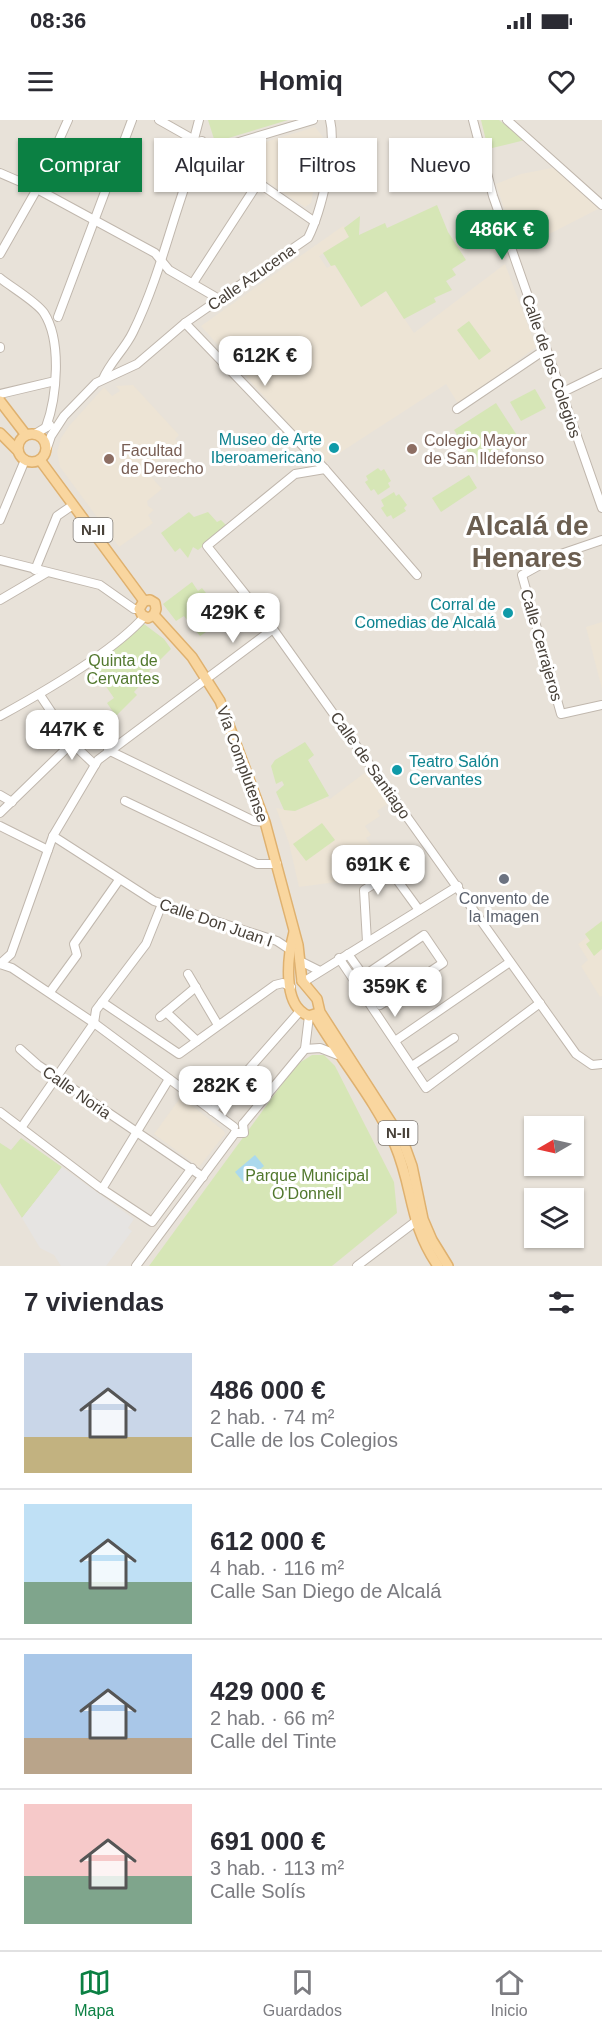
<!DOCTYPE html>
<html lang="es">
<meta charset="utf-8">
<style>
:root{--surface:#fff;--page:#f2f2f3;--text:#2b2b33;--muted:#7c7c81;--line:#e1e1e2;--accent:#0b8043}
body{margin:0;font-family:Helvetica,sans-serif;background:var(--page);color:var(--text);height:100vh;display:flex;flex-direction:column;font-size:22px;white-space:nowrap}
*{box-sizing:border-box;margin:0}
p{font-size:20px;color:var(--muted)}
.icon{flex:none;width:33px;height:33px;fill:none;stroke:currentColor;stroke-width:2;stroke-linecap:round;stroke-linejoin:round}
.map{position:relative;height:1146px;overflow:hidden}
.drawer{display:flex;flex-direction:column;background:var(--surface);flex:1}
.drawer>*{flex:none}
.hud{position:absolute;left:18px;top:18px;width:567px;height:54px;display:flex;gap:12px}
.needle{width:39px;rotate:261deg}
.fabs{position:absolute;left:524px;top:996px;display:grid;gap:12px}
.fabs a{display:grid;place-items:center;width:60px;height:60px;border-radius:0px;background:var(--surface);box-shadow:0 2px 4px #0004;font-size:30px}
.price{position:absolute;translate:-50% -51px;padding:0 14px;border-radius:12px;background:#fff;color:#222;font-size:20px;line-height:39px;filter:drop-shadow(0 2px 3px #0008)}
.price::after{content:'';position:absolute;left:50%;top:36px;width:18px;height:14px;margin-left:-9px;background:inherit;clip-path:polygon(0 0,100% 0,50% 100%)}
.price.on{background:var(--accent);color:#fff}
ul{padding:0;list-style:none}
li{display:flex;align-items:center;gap:18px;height:150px;padding:0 24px}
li+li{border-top:2px solid var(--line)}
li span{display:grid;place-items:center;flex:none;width:168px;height:120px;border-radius:0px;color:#555}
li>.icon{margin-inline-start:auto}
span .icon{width:72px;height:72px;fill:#fffc;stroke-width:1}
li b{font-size:26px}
h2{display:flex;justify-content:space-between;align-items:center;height:72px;padding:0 24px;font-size:26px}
.chip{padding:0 21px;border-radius:0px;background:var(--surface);box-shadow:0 2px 4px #0004;font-size:21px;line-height:54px}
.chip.on{background:var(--accent);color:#fff}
.status{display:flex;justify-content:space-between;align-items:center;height:42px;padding:0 30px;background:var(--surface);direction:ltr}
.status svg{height:16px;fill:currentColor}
header{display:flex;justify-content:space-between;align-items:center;height:78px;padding:0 24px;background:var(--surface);font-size:27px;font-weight:700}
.menu{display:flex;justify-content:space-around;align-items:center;height:84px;border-top:2px solid var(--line);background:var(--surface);font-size:16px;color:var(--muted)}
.menu a{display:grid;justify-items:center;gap:3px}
.menu .on{color:var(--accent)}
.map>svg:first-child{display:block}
</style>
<div class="status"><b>08:36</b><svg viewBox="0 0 49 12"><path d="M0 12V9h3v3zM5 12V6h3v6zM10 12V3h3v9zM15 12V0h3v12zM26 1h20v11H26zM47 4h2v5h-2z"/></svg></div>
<header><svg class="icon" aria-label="menu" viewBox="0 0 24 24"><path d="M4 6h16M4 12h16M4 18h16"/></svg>Homiq<svg class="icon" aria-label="heart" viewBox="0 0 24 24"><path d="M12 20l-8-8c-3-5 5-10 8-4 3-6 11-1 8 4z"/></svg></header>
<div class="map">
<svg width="602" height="1146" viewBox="0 0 602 1146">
<rect width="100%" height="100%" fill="#f5f1eb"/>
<path fill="#e8e2d9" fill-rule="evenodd" d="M0 0H602V1146H0ZM534 1006H573V1046H534ZM534 1078H573V1118H534Z"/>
<g fill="#ede4d5">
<polygon points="315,7 323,17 311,83 305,87 226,34"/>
<polygon points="557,47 600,88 518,130 496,64 521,54"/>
<polygon points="343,106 350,116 319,136 327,148 334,144 361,187 386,171 414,213 505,144 536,227 459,285 446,264 324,343 201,206"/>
<polygon points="133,265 179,315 175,319 178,323 147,352 162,369 147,381 148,386 154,390 148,395 153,403 119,427 60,347 57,332 61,318 69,306 104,267 112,276 120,271 116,266"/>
<polygon points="602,502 602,569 586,507"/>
<polygon points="367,651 389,683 377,691 380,696 365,706 371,715 366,718 371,725 352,738 357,749 336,762 299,767 289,723 276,688 295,691 327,677 330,679"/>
<polygon points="602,801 602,876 600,877 581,846 588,840 578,824 587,817 585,814"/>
<polygon points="181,977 224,1011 225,1014 199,1047 154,1014"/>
</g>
<g fill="#d6e6b6">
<polygon points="208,0 288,0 215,22"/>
<polygon points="481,0 499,0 525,20 488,29"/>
<polygon points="437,85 448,112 466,140 452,149 456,155 446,161 452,170 434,178 436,182 404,199 386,171 361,187 335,145 331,146 323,133 349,117 344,108 360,96 359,115 385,103 387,108"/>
<polygon points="469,201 491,231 479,240 457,210"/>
<polygon points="535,269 546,288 521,301 510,282"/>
<polygon points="496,283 518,317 476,344 454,310"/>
<polygon points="378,348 381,351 384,349 391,361 388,363 390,367 378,375 374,369 371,371 365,362 368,360 366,356"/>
<polygon points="469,355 477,368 441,392 432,378"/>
<polygon points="394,372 396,376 399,374 407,385 404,388 406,391 393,399 391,395 387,397 381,388 384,386 381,380"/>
<polygon points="189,392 194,397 208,392 217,402 221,400 227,406 198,430 193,427 188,438 180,428 175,432 161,413"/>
<polygon points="192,462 198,471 202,468 206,473 204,476 207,481 198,487 212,508 200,516 184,496 176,501 163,484"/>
<polygon points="144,504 164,519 171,529 149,551 151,553 134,572 137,575 116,596 107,583 114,578 91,545"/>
<polygon points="305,622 314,635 308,640 329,676 295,691 284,690 276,672 284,665 282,661 276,664 271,646 275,640"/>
<polygon points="322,703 335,720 306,741 293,724"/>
<polygon points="602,801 602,829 594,836 586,824 590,821 585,814"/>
<polygon points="312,935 324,935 335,946 394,1062 397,1093 332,1146 149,1146 296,945"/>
<polygon points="21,1018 62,1047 22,1098 0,1063 0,1023 11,1030"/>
</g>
<polygon fill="#e6e4e2" points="62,1047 134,1099 128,1108 132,1111 106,1146 61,1146 54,1135 40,1128 22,1098"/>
<polygon fill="#abd9ed" points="255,1035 264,1046 244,1063 235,1052"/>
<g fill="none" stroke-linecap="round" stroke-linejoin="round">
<g stroke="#c0b7ad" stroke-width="10">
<g id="minor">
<polyline points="159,0 198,22 202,21 204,25 315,102"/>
<polyline points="473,0 493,76 602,388"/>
<polyline points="507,0 602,85"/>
<polyline points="194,19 199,0"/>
<polyline points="212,30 313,0"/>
<polyline points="0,53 37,69 155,133 169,150 219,179"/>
<polyline points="0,134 37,69 68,0"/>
<path d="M0 158C11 167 37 182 44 193 62 221 57 277 46 307"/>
<polyline points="193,163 258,63"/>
<polyline points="58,197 132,0"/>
<polyline points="185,203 325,349 417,455"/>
<polyline points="0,228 0,227"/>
<path d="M103 259C110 242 125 229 133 212 162 153 174 88 199 28"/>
<polyline points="561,273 602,253"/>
<polyline points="0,274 55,261"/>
<polyline points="457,289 546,229"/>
<polyline points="35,314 50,305"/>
<path d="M47 328 51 316 64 296 96 263 137 244 185 203 308 118C321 92 337 27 330 0"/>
<polyline points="325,349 295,354 207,426 273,509 576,934 592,945 602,944"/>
<polyline points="0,400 25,340"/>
<polyline points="602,420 558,435 522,455 561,594 602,585"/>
<polyline points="0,440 100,465 134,489 139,489"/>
<polyline points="35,450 57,396 73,385"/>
<polyline points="0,480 46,453"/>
<path d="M0 596C42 573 113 532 144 497"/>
<polyline points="72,623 95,645"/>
<polyline points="108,630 254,701 265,702"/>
<polyline points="0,675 12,682"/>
<polyline points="125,681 257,744 277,744"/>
<polyline points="0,693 72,623 40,575"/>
<polyline points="0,706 48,730"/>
<polyline points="53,716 154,781 277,821 289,829"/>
<polyline points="367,822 364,770 392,753 419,790"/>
<polyline points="348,834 383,883 380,885"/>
<polyline points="339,838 426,968 540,883"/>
<polyline points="300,841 320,851"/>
<polyline points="0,844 11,834 53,716 98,640 273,509"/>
<polyline points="0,844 12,848 94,903 234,1007"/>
<polyline points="188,854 218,905"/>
<polyline points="365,855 424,815 443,843 383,883"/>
<polyline points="305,861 458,766"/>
<polyline points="50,872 77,835 74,824 119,760"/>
<polyline points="102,882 179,934 275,865 283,863 291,867"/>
<polyline points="166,892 197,921"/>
<polyline points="160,897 196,867"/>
<polyline points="395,921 510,842"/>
<polyline points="20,929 38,945 203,1057"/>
<polyline points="305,929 320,928 338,935"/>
<polyline points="412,946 454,918"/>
<polyline points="212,991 300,891"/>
<polyline points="0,992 99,1067 152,1102 192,1048"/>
<polyline points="243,1004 305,929 309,896"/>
<polyline points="21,1008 94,903 96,890 146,824 162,784"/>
<polyline points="235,1013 244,1013 243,1004"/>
<polyline points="102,1069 169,959"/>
<polyline points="136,1146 235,1013"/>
<polyline points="357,1146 415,1102"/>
</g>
</g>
<g stroke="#dfb16f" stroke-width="12">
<g id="major">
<polyline points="0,281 26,315"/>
<polyline points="0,313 18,331"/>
<circle cx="32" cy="328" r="14"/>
<polyline points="40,340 144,481"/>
<polyline points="144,481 139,489 142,495 148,498 154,495"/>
<polyline points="144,481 150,480 155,483 156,489 154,495"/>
<polyline points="154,495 192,537 220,581 265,702 298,825 302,861"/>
<path d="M294 812C288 835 281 886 309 896L318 893"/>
<polyline points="302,861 317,879 320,892 403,1021 412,1046 423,1099 432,1120 448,1146"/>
<path d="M315 896C340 939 375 979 395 1025 414 1070 408 1102 438 1146"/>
</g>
</g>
<use href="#minor" stroke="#fff" stroke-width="8"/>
<use href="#major" stroke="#f9d69f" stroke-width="9"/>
</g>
<g fill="#0f9aa8" stroke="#fff" stroke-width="2">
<circle cx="334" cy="328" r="6"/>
<circle cx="508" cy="493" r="6"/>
<circle cx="397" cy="650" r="6"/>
</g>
<g fill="#8d6e63" stroke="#fff" stroke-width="2">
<circle cx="412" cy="329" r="6"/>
<circle cx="109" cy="339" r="6"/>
</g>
<circle fill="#6b7280" stroke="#fff" stroke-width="2" cx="504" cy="759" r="6"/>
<g text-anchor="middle" stroke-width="6" stroke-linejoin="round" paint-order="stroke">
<g fill="#fff" stroke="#7f7a74" stroke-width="1.5">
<rect x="73.5" y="398" width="39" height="24" rx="4.5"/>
<rect x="378.5" y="1001" width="39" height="24" rx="4.5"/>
</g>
<g font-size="15" font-weight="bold" fill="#484139">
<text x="93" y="415">N-II</text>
<text x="398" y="1018">N-II</text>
</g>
<g font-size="16" fill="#484139" stroke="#fff">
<text transform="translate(251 157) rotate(-35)" y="6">Calle Azucena</text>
<text transform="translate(552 246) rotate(71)" y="6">Calle de los Colegios</text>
<text transform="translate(542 525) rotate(74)" y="6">Calle Cerrajeros</text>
<text transform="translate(243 644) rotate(70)" y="6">Vía Complutense</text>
<text transform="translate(371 645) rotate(55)" y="6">Calle de Santiago</text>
<text transform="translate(216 802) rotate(19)" y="6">Calle Don Juan I</text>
<text transform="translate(77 972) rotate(35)" y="6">Calle Noria</text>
</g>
<g font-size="16" fill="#0d838f" stroke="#fff" text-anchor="end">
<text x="322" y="325">Museo de Arte<tspan x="322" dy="18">Iberoamericano</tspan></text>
<text x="496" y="490">Corral de<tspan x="496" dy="18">Comedias de Alcalá</tspan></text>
<text x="409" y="647" text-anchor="start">Teatro Salón<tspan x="409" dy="18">Cervantes</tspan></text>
</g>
<g font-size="16" fill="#785e54" stroke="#fff" text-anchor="start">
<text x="424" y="326">Colegio Mayor<tspan x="424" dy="18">de San Ildefonso</tspan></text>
<text x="121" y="336">Facultad<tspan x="121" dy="18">de Derecho</tspan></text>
</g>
<g font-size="16" fill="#52782e" stroke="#fff">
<text x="123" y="546">Quinta de<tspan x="123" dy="18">Cervantes</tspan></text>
<text x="307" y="1061">Parque Municipal<tspan x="307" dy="18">O'Donnell</tspan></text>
</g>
<g font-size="16" fill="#5b616d" stroke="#fff">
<text x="504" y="784">Convento de<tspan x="504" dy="18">la Imagen</tspan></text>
</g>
<g font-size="28" font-weight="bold" fill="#6b5e50" stroke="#fff">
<text x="527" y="415">Alcalá de<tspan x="527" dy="32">Henares</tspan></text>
</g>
</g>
</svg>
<div class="fabs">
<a><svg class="needle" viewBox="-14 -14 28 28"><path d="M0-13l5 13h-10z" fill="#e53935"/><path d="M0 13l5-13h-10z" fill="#7c7c81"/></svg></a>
<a><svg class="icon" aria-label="layers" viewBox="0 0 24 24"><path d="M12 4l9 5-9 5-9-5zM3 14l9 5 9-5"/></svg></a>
</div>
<b class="price on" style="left:502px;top:141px">486K €</b>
<b class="price" style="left:265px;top:267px">612K €</b>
<b class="price" style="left:233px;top:524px">429K €</b>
<b class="price" style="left:72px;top:641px">447K €</b>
<b class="price" style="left:378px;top:776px">691K €</b>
<b class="price" style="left:395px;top:898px">359K €</b>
<b class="price" style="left:225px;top:997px">282K €</b>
<div class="hud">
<a class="chip on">Comprar</a>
<a class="chip">Alquilar</a>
<a class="chip">Filtros</a>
<a class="chip">Nuevo</a>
</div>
</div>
<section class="drawer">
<h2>7 viviendas<svg class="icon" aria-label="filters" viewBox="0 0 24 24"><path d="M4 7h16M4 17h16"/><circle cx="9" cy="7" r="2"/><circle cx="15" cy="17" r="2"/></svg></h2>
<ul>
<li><span style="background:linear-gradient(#c9d6e8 70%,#c2b280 0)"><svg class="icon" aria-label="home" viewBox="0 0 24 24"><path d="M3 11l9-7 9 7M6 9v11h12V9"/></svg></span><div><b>486 000 €</b><p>2 hab. · 74 m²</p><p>Calle de los Colegios</p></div></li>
<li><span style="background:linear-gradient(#bfe0f5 65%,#7fa58c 0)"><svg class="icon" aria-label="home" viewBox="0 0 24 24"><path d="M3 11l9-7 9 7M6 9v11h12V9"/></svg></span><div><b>612 000 €</b><p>4 hab. · 116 m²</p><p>Calle San Diego de Alcalá</p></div></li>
<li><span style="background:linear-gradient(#a9c7e8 70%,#b9a48a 0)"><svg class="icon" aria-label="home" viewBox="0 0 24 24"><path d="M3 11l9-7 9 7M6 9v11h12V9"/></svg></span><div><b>429 000 €</b><p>2 hab. · 66 m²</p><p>Calle del Tinte</p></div></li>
<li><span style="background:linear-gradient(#f6c9c9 60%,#7fa58c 0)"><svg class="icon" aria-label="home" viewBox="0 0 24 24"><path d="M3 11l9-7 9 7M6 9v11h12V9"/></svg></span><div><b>691 000 €</b><p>3 hab. · 113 m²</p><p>Calle Solís</p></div></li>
</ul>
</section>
<nav class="menu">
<a class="on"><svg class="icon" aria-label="map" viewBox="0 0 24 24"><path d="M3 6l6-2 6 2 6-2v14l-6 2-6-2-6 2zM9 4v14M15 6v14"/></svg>Mapa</a>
<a><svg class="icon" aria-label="saved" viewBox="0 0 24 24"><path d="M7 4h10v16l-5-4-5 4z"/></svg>Guardados</a>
<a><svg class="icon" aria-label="home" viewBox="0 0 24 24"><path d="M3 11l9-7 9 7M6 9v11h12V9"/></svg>Inicio</a>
</nav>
